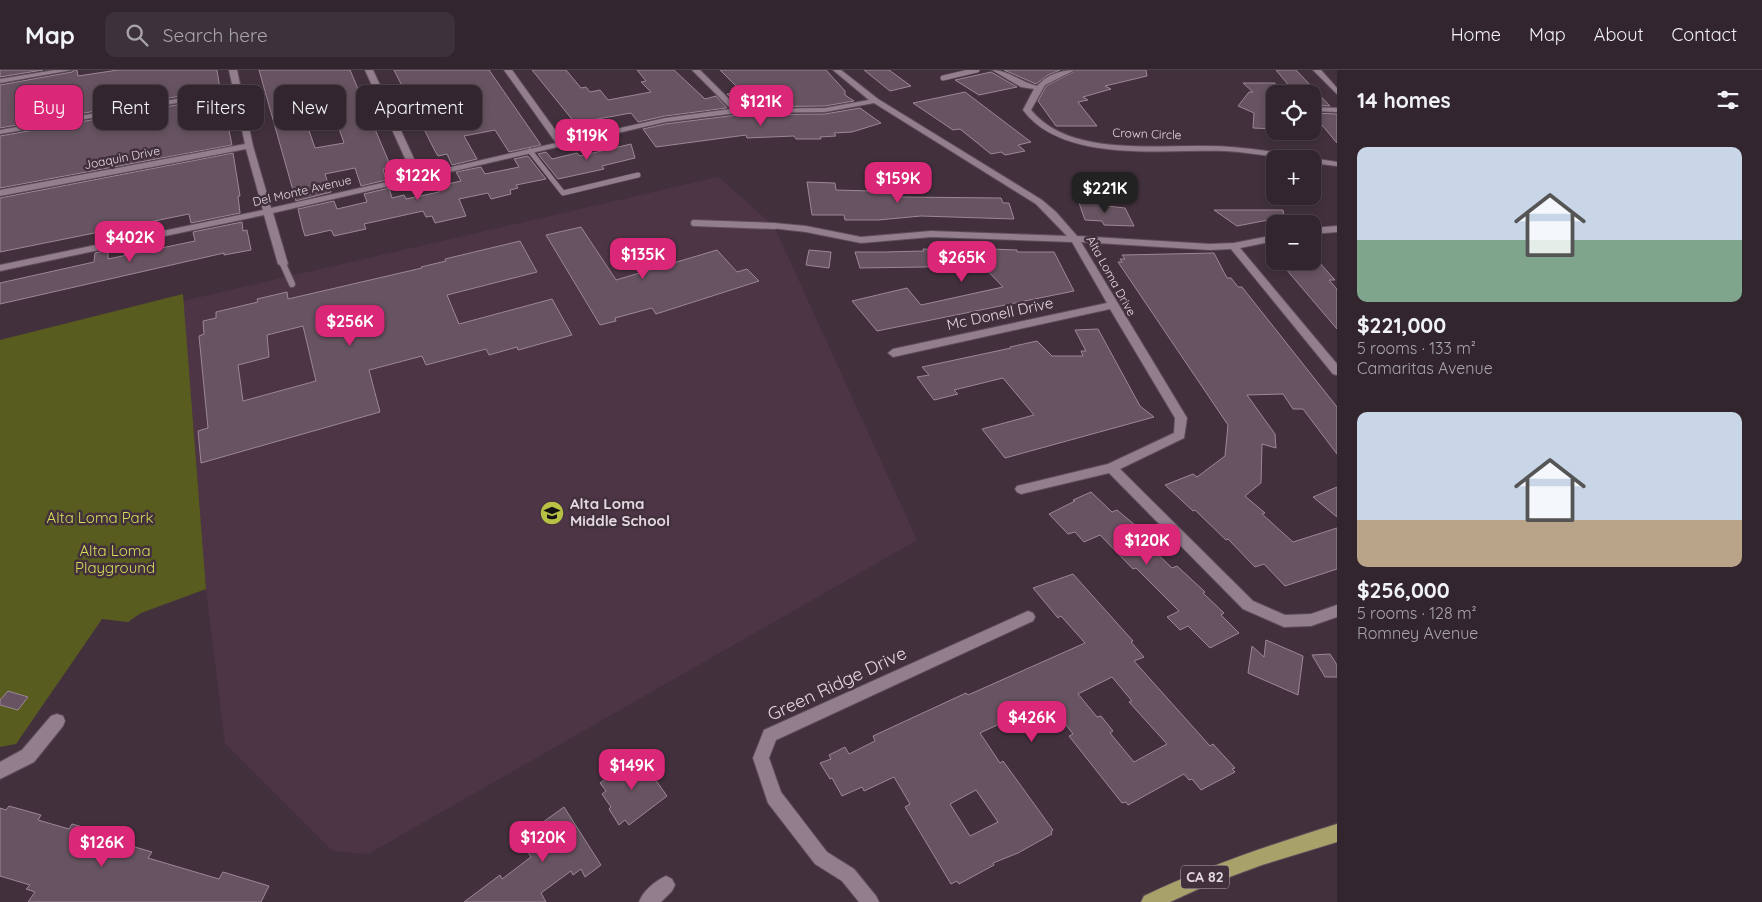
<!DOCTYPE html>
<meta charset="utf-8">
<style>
:root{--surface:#32252e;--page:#3d313a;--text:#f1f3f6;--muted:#a8a5aa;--line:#4d424a;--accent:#db2777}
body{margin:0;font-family:Quicksand,sans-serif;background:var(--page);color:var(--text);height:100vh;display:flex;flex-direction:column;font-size:19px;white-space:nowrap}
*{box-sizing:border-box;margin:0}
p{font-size:16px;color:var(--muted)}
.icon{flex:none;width:28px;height:28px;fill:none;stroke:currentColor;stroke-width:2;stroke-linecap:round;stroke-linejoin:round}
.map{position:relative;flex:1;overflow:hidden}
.side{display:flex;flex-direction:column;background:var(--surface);width:425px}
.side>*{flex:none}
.guide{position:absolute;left:15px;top:15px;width:475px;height:45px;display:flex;gap:10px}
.tools{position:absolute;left:1266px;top:15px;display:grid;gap:10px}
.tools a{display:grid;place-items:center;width:55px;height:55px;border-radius:10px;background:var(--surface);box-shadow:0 2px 8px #0003,0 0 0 1px var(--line);font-size:25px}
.price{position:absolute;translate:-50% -42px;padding:0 11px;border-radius:10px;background:var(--accent);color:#fff;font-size:16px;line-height:32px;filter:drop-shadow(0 1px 2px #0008)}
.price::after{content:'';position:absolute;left:50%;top:30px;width:15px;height:11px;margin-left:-8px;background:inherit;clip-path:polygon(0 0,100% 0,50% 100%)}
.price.on{background:#222;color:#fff}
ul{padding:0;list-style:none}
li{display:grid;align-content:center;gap:10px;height:265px;padding:0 20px}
li span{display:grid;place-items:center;height:155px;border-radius:10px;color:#555}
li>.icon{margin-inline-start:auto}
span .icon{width:90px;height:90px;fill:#fffc;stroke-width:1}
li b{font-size:21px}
h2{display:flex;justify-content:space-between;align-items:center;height:60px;padding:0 20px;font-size:21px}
.pill{padding:0 18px;border-radius:10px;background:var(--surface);box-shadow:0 2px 8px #0003,0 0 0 1px var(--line);font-size:18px;line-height:45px}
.pill.on{background:var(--accent);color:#fff}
header{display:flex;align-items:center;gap:30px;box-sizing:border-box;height:70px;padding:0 25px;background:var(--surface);border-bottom:1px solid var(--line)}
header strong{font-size:24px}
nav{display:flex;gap:28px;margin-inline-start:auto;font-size:18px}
.search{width:350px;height:45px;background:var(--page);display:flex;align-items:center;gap:12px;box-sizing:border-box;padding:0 18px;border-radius:10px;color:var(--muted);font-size:19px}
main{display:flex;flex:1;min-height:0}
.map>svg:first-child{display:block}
</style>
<header>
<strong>Map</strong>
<div class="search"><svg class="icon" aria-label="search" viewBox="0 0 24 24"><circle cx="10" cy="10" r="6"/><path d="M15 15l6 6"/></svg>Search here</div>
<nav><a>Home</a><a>Map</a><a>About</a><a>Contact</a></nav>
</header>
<main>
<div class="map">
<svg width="1337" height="832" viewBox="0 0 1337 832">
<rect width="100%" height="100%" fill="#42313d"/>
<polygon fill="#4d3546" points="718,107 774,156 917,470 368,784 333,781 225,673 206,519 183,231"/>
<polygon fill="#595c1f" points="183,224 206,519 141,543 128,552 102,549 16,674 0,677 0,270"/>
<g fill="#675361" stroke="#9c8796" fill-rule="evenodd">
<polygon points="0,0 43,0 0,7"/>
<polygon points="74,0 77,0 78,6 118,0 217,0 220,19 0,58 0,15 72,2"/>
<path d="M259 0H350L391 97 383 99 386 110 361 116 355 98 325 104 331 122 296 131ZM330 32 344 73 315 78 301 37Z"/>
<polygon points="394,0 489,0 541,75 509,82 495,60 464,66 477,89 452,95 447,84 438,86 435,81"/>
<polygon points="532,0 566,0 581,18 586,17 590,22 600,20 608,30 651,22 641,12 646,11 637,0 674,0 705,29 716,26 727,38 665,46 638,52 631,43 575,53"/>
<polygon points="720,0 826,0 845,21 845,25 854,31 825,36 740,37 727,24 741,21"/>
<polygon points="864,0 889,0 911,16 890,21"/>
<polygon points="1004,0 1060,0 1048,5 1036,14"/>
<polygon points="1077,0 1146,0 1147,6 1105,16 1111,19 1083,27 1088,30 1078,32 1097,56 1056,56 1038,31 1046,16"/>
<polygon points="1276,0 1296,0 1330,36 1312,35 1312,24 1296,24"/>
<polygon points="991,2 1017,17 979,25 955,10"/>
<polygon points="1243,13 1275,13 1275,59 1253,58 1254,43 1238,36 1249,22 1253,22"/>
<polygon points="965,22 1031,72 1018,75 1025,81 1005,85 1001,82 991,84 960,59 953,60 913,33"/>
<polygon points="222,27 232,75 0,118 0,66"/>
<polygon points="860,38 881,53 852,62 834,63 836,66 820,67 821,69 796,69 794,66 747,68 746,65 656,77 643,59 665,54 737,45 825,44"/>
<polygon points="1312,43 1337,44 1337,73"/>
<polygon points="631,74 635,88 602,96 604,99 558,109 538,84 546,82 552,89 577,83 580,86"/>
<polygon points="233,83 240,126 238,126 240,143 191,153 189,144 0,182 0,128"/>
<polygon points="528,86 546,109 516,115 518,118 510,120 511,124 491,129 488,123 459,129 466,146 435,153 432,146 426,147 423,141 364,154 366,159 334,166 331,160 305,166 303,160 298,139 334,131 337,139 367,132 364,124 389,118 392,128 404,125 406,129 439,122 439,116 461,111 456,102 481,97 485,104 519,97 514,89"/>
<polygon points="807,112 835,113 836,120 870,121 868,113 890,114 891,122 898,121 901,127 1001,128 1003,133 1009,133 1014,149 921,146 878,150 845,150 844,145 812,145"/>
<polygon points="1078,130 1105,133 1107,136 1125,138 1134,156 1104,155 1102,151 1085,150"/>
<polygon points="1214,140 1283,140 1284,147 1237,156"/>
<polygon points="242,152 243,161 247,160 251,180 224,185 224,183 0,234 0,213 94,192 95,183 108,180 108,189 195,171 193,162"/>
<polygon points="581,157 616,210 717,180 737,202 747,199 759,211 656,244 652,238 615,248 616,251 600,255 546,165"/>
<path d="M520 171 537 202 447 225 459 254 552 229 572 265 518 280 517 277 489 285 486 279 426 295 422 286 369 300 380 342 201 393 198 361 208 358 199 266 204 264 203 251 216 248V242L258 232 257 229 287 222 288 229 422 198 421 197 446 191 445 189ZM303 256 316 311 243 331 238 295 269 287 267 265Z"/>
<polygon points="965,178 1017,180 1017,182 1054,182 1074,221 877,261 852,231 907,218 921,235 1003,217 980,193 925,197 860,198 855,182 885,182 924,181 923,179 950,180"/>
<polygon points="809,180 831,182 829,198 806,195"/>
<polygon points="1214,183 1227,208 1231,208 1238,217 1242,217 1337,337 1337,384 1303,339 1293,339 1283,324 1247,325 1275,364 1276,378 1262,374 1261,413 1245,426 1265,443 1262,444 1293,472 1337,458 1337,499 1285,516 1264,494 1255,497 1228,469 1226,470 1195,440 1193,441 1165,415 1193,404 1197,407 1225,386 1228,355 1118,192 1122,192 1120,189 1125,189 1122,185"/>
<polygon points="1318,191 1335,210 1329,210 1337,219 1337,259 1280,192"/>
<polygon points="1098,259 1140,336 1154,347 1005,388 982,359 1034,345 1003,308 954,320 958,324 934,330 917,307 929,305 922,297 1011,278 1010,277 1037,271 1052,286 1083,286 1081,281 1086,281 1075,260"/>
<polygon points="1337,417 1337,447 1313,427"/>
<polygon points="1091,422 1112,442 1117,440 1135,455 1154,474 1149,476 1172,498 1177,496 1205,522 1203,523 1224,543 1221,545 1239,563 1210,578 1188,556 1180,560 1167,547 1179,541 1136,498 1133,499 1100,465 1084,472 1075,462 1068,464 1049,444 1075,431 1073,430"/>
<path d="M1073 504 1133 571 1131 572 1144 587 1134 591 1210 676 1213 674 1235 698 1232 699 1235 702 1201 720 1192 709 1189 710 1184 704 1128 735 1126 732 1122 733 1069 666 1073 664 1051 635 1026 646 1023 643 980 663 1000 693 1003 691 1053 760 1051 762 1052 764 1018 783 993 793 994 795 959 814 957 811 951 814 905 737 910 734 894 707 864 721 862 717 842 726 832 708 830 709 820 693 831 689 829 685 845 677 849 684 875 671 873 666 966 623 968 625 1085 573 1061 546 1058 548 1033 518ZM1112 607 1132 631 1129 632 1167 674 1134 692 1110 663 1113 661 1101 646 1097 647 1078 624ZM976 720 998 752 970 766 950 734Z"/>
<polygon points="1266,570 1303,586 1298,625 1248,603 1252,576 1264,587"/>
<polygon points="1330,584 1337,595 1337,607 1325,607 1312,585"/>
<polygon points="8,621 28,627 18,640 0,635 0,630"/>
<polygon points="638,685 667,726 629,755 625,750 619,755 609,739 611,737 602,724 606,721 600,713"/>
<polygon points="9,736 41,745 38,750 69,759 72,754 97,761 94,765 152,782 148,788 219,809 223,802 269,816 261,832 28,832 35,822 26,819 30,815 0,806 0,738 6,740"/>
<polygon points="564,737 601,795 585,807 581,799 573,805 571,801 541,823 546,832 464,832 500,805 502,809 531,787 522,772 541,758 539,755"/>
</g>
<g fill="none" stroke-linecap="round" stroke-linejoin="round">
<g stroke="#5d4e59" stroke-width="6">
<g id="service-far1">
<polyline points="943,8 977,0"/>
<polyline points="530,81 563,123 638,105"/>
</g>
</g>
<g stroke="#5d4e59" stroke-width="8">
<g id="service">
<polyline points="694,153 774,156"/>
<polyline points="283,194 292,214"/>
</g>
</g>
<g stroke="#5d4e59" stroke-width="2">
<g id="minor">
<polygon points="55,0 72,0 0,13 0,9"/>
<polygon points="229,0 237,0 253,76 271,138 413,106 365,0 373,0 421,104 556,73 504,0 512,0 563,71 665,48 731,39 692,0 700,0 739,39 825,38 869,30 833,0 841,0 878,29 1042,130 1056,142 1077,166 1210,174 1234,173 1275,165 1275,171 1240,178 1337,294 1337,305 1333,304 1231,179 1210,180 1081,172 1187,348 1184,368 1120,399 1253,531 1285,545 1311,544 1337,535 1337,547 1311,556 1284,557 1243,539 1109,403 1021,424 1017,422 1015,419 1017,416 1108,394 1174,363 1175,348 1110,239 893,287 888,283 893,279 1107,233 1072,172 931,167 861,173 806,162 771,158 769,156 774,153 806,156 861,167 931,161 1067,166 1036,134 874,33 825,42 737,43 665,52 273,143 288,194 283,197 278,194 264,145 0,201 0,195 263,140 246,79 0,126 0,120 245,74 234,23 0,64 0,60 233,19"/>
<path d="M992 0C1008 0 1021 12 1037 16 1047 5 1060 0 1075 0L1045 15 1031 40C1068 86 1152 75 1206 76 1226 76 1246 78 1267 81 1278 83 1295 83 1304 89 1277 89 1251 82 1225 81 1165 79 1063 94 1023 40L1034 19 1021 17Z"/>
<polygon points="1313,0 1321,0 1337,18 1337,24"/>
<polygon points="1312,37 1337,38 1337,42 1312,41"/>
<polygon points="1312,88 1337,92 1337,96 1312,93 1312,89 1309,89"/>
<polygon points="1337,156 1337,162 1312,164 1312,158"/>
<polygon points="1028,541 1033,543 1035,547 1033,551 776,670 769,688 781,722 827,782 854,799 876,826 879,832 859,832 842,811 815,794 768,733 753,688 764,660"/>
<polygon points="57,644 63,646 65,651 63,656 34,692 0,709 0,692 22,680 51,646"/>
<path d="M666 806 672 809 675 815 672 821 661 832H639C643 821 655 811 666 806Z"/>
</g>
</g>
<g stroke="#5d4e59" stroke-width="2">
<path id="primary" d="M1337 754V772L1262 795 1205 816 1170 832H1141L1144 826C1207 796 1270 775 1337 754Z"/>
</g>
<use href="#service-far1" stroke="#937e8d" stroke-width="5"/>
<use href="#service" stroke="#937e8d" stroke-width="6"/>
<use href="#minor" fill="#937e8d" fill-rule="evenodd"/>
<use href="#primary" fill="#a6a26a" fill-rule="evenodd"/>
</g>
<defs>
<g id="school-disc" transform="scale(1.25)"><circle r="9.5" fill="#b9c046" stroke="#42313d"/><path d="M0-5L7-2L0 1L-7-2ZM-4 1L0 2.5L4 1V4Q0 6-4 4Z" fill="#111"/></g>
</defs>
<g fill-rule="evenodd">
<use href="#school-disc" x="552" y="443"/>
</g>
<g text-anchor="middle" stroke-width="5" stroke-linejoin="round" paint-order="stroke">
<g font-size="12" fill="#e4d9e0" stroke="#42313d">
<text transform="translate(1147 64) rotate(2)" y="4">Crown Circle</text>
<text transform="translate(122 88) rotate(-11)" y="4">Joaquin Drive</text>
<text transform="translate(302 121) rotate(-13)" y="4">Del Monte Avenue</text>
<text transform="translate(1111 206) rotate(61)" y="4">Alta Loma Drive</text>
</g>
<rect fill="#42313d" stroke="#b3a7af" stroke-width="1" x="1181" y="795.5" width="48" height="23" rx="4"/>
<g font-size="14" font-weight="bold" fill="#e4d9e0">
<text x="1205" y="812">CA 82</text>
</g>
<g font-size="15" fill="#e4d9e0" stroke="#42313d">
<text transform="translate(1000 244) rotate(-12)" y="5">Mc Donell Drive</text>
</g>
<g font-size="15" font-weight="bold" fill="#e4d9e0" stroke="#42313d" text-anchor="start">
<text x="570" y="439">Alta Loma<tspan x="570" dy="17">Middle School</tspan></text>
</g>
<g font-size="15" fill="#d6de58" stroke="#42313d">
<text x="100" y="453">Alta Loma Park</text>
<text x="115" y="486">Alta Loma<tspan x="115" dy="17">Playground</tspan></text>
</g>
<g font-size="18" fill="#e4d9e0" stroke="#42313d">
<text transform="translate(837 614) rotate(-25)" y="6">Green Ridge Drive</text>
</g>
</g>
</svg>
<div class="tools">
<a><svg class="icon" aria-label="locate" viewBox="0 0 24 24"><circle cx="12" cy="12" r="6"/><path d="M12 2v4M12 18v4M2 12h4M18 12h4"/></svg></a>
<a>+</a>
<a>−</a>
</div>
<b class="price" style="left:761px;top:57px">$121K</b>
<b class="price" style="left:587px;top:91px">$119K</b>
<b class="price" style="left:418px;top:131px">$122K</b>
<b class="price" style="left:898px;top:134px">$159K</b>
<b class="price on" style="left:1105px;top:144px">$221K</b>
<b class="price" style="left:130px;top:193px">$402K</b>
<b class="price" style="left:643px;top:210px">$135K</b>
<b class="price" style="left:962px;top:213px">$265K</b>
<b class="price" style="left:350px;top:277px">$256K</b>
<b class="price" style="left:1147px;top:496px">$120K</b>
<b class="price" style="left:1032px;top:673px">$426K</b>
<b class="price" style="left:632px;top:721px">$149K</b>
<b class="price" style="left:543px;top:793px">$120K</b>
<b class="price" style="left:102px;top:798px">$126K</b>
<div class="guide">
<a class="pill on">Buy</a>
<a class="pill">Rent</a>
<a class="pill">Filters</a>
<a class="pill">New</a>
<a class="pill">Apartment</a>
</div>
</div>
<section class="side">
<h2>14 homes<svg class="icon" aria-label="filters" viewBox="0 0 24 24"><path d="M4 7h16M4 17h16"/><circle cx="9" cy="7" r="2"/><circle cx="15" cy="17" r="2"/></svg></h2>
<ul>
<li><span style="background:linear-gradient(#c9d6e8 60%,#7fa58c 0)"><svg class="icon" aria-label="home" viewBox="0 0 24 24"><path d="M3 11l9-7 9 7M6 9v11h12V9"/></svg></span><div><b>$221,000</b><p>5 rooms · 133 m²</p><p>Camaritas Avenue</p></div></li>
<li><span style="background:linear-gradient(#c9d6e8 70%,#b9a48a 0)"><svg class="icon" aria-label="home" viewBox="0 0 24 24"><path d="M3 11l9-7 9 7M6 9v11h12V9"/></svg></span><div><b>$256,000</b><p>5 rooms · 128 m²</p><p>Romney Avenue</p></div></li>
</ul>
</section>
</main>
